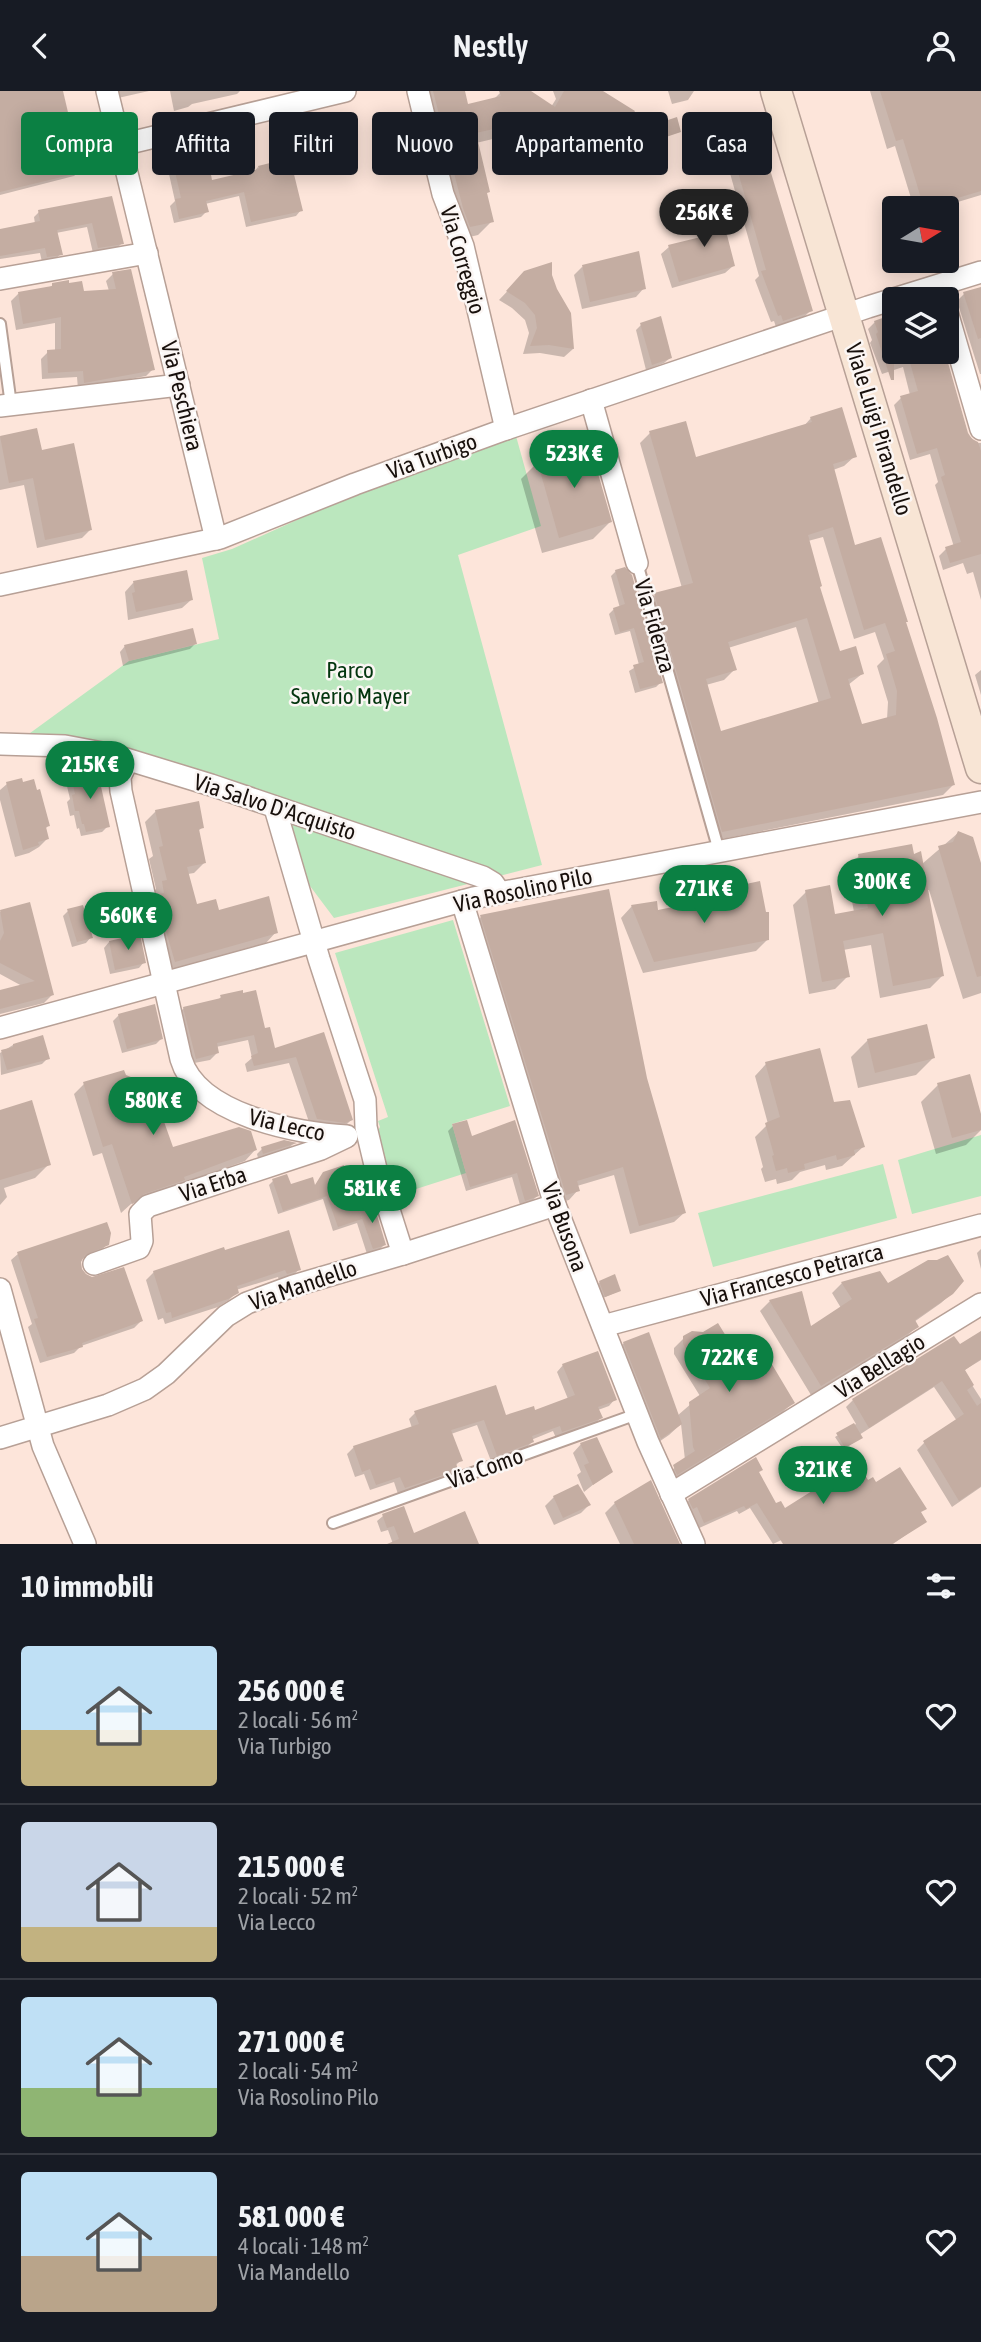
<!DOCTYPE html>
<html lang="it">
<meta charset="utf-8">
<style>
:root{--surface:#171b24;--page:#20242c;--text:#f1f3f6;--muted:#9ea1a6;--line:#363941;--accent:#0b8043}
body{margin:0;font-family:"Asap Condensed",sans-serif;background:var(--page);color:var(--text);height:100vh;display:flex;flex-direction:column;font-size:26px;white-space:nowrap}
*{box-sizing:border-box;margin:0}
p{font-size:23px;color:var(--muted)}
.icon{flex:none;width:38px;height:38px;fill:none;stroke:currentColor;stroke-width:2;stroke-linecap:round;stroke-linejoin:round}
.map{position:relative;height:1453px;overflow:hidden}
.panel{display:flex;flex-direction:column;background:var(--surface);flex:1}
.panel>*{flex:none}
.banner{position:absolute;left:21px;top:21px;width:940px;height:63px;display:flex;gap:14px}
.needle{width:46px;rotate:79deg}
.fabs{position:absolute;left:882px;top:105px;display:grid;gap:14px}
.fabs a{display:grid;place-items:center;width:77px;height:77px;border-radius:7px;background:var(--surface);box-shadow:0 4px 18px #0003;font-size:35px}
.price{position:absolute;translate:-50% -60px;padding:0 16px;border-radius:24px;background:var(--accent);color:#fff;font-size:23px;line-height:46px;filter:drop-shadow(0 2px 4px #0008)}
.price::after{content:'';position:absolute;left:50%;top:42px;width:21px;height:16px;margin-left:-10px;background:inherit;clip-path:polygon(0 0,100% 0,50% 100%)}
.price.active{background:#222;color:#fff}
ul{padding:0;list-style:none}
li{display:flex;align-items:center;gap:21px;height:175px;padding:0 21px}
li+li{border-top:2px solid var(--line)}
li span{display:grid;place-items:center;flex:none;width:196px;height:140px;border-radius:7px;color:#555}
li>.icon{margin-inline-start:auto}
span .icon{width:84px;height:84px;fill:#fffc;stroke-width:1}
li b{font-size:30px}
h2{display:flex;justify-content:space-between;align-items:center;height:84px;padding:0 21px;font-size:30px}
.pill{padding:0 24px;border-radius:7px;background:var(--surface);box-shadow:0 4px 18px #0003;font-size:24px;line-height:63px}
.pill.active{background:var(--accent);color:#fff}
header{display:flex;justify-content:space-between;align-items:center;height:91px;padding:0 21px;background:var(--surface);font-size:32px;font-weight:600}
.map>svg:first-child{display:block}
</style>
<header><svg class="icon" aria-label="back" viewBox="0 0 24 24"><path d="M15 5l-7 7 7 7"/></svg>Nestly<svg class="icon" aria-label="person" viewBox="0 0 24 24"><circle cx="12" cy="8" r="4"/><path d="M4 21q1-7 8-7t8 7"/></svg></header>
<div class="map">
<svg width="981" height="1453" viewBox="0 0 981 1453">
<rect width="100%" height="100%" fill="#fde5da"/>
<g fill="#bbe7be">
<polygon points="516,345 541,435 458,464 542,774 334,827 307,791 282,712 26,645 129,570 219,548 202,467 232,458 422,373"/>
<polygon points="453,829 510,1015 452,1033 466,1082 388,1107 376,1043 380,1036 378,1030 388,1026 335,862"/>
<polygon points="981,1044 981,1105 912,1123 898,1069"/>
<polygon points="883,1073 897,1127 713,1176 698,1122"/>
</g>
<g fill="#0003" fill-rule="evenodd">
<polygon points="0,0 48,0 80,80 74,85 0,104"/>
<polygon points="116,0 149,0 118,7"/>
<polygon points="170,0 240,0 237,3 192,13 188,16 174,20"/>
<polygon points="430,0 463,0 467,15 493,9 500,2 527,0 551,16 556,8 553,0 600,0 624,36 596,67 560,52 555,61 542,74 516,66 519,61 497,47 476,52 492,130 478,144 457,149 419,10"/>
<polygon points="668,0 694,0 688,9 672,13"/>
<polygon points="870,0 981,0 981,104 938,117 914,117 895,55 887,58"/>
<polygon points="663,33 679,40 664,47 661,35"/>
<polygon points="729,47 811,219 804,226 776,236 774,230 771,231 755,189 759,185 722,54"/>
<polygon points="258,76 301,119 296,125 246,136 239,105 205,113 207,120 201,126 174,132 170,115 175,110 169,83 175,78 211,91 254,81"/>
<polygon points="111,107 122,152 116,158 93,162 87,136 56,142 61,163 55,168 42,171 40,162 0,168 0,139 35,133 34,126 39,121"/>
<polygon points="701,121 733,175 725,182 672,197 661,163 669,156 700,148 693,128"/>
<polygon points="582,176 644,197 636,206 582,218 574,184"/>
<polygon points="525,182 555,199 570,223 573,258 564,266 540,262 523,263 529,242 525,229 512,217 499,209"/>
<polygon points="113,183 153,278 146,285 78,298 77,286 42,288 41,268 48,261 55,260 55,232 16,239 11,210 18,203 49,197 53,194 83,202 109,200 106,190"/>
<polygon points="981,198 981,283 980,283 957,210 964,203"/>
<polygon points="894,225 894,261 943,261 967,343 977,352 981,352 981,509 973,481 967,483 963,472 943,479 939,465 946,458 954,456 935,394 938,391 930,363 910,369 894,314 901,307 910,304 903,276 882,283 870,252 872,249 868,238 875,231"/>
<polygon points="641,234 670,267 664,272 646,279 636,239"/>
<path d="M811 327 855 365 844 375 833 379 854 456 953 694 943 704 712 750 644 514 655 504 682 497 640 352 650 342 695 368 803 336ZM823 446 854 548 875 541 884 568 877 575 888 611 887 628 860 635 848 594 862 583 838 562 818 496 808 450ZM796 536 819 613 720 643 706 594 724 589 735 578 728 557Z"/>
<polygon points="36,339 40,361 90,439 82,447 37,457 24,394 0,399 0,346"/>
<polygon points="559,361 610,431 593,448 542,462 521,388 538,371 555,366"/>
<polygon points="616,480 661,591 656,596 635,602 629,580 639,574 630,540 615,544 609,523 614,518 620,517 611,485"/>
<polygon points="133,492 191,509 182,517 128,529 125,501"/>
<polygon points="195,553 190,558 123,575 120,561 125,555"/>
<polygon points="981,579 981,604 975,584"/>
<polygon points="72,686 108,735 102,741 81,745 79,737 77,738 74,724 70,725 67,711 70,708 66,691"/>
<polygon points="7,693 48,735 45,738 47,748 39,756 29,762 15,766 0,709 0,699"/>
<polygon points="156,720 203,736 198,740 205,771 194,782 188,783 196,815 276,841 266,852 164,881 152,803 156,798 149,768 153,765 145,731"/>
<polygon points="958,742 981,778 981,902 963,908 929,799 927,799 943,884 930,897 880,907 871,854 843,859 848,885 835,898 809,903 793,814 806,801 834,825 854,821 846,778 859,765 912,765 922,773"/>
<polygon points="746,795 768,848 756,860 643,882 621,827 632,815 657,821 736,805"/>
<polygon points="28,813 52,904 44,912 0,923 0,900 22,895 0,883 0,821"/>
<polygon points="68,820 91,846 86,852 72,856 63,825"/>
<polygon points="481,826 646,987 684,1122 674,1131 630,1143 614,1084 577,1095 578,1099 569,1109 557,1112 472,835"/>
<polygon points="109,851 144,871 139,877 110,883 104,857"/>
<polygon points="221,906 264,939 273,959 322,943 351,1029 344,1036 310,1034 289,972 247,981 245,973 252,967 248,949 216,956 217,962 210,969 189,973 177,924 184,917 217,910"/>
<polygon points="119,924 161,948 156,953 122,962 113,930"/>
<polygon points="868,949 933,967 916,984 858,997 851,966"/>
<polygon points="13,954 48,967 42,973 1,984 0,962"/>
<polygon points="766,973 833,1013 863,1056 842,1075 826,1079 825,1074 800,1081 792,1089 777,1093 776,1088 765,1091 761,1078 763,1076 755,1046 768,1033 755,985"/>
<polygon points="84,993 172,1058 255,1059 245,1070 178,1094 173,1099 131,1113 121,1122 102,1062 93,1065 74,1003"/>
<polygon points="938,994 981,1030 981,1039 966,1054 936,1063 921,1011"/>
<polygon points="0,1021 49,1073 35,1087 4,1097 7,1106 0,1114"/>
<polygon points="514,1032 537,1105 532,1110 520,1114 512,1086 466,1100 448,1040 453,1035 471,1047"/>
<polygon points="293,1053 289,1057 258,1067 257,1063 262,1058"/>
<polygon points="324,1082 357,1119 359,1117 384,1154 379,1159 367,1163 357,1132 333,1140 323,1108 278,1123 269,1094 273,1090 290,1095 314,1096"/>
<polygon points="107,1153 101,1160 81,1168 80,1179 141,1230 134,1237 81,1255 74,1262 40,1272 28,1236 32,1233 11,1169 18,1163"/>
<polygon points="981,1158 981,1178 977,1162"/>
<polygon points="299,1178 292,1186 279,1190 278,1186 236,1199 237,1201 229,1209 218,1216 165,1233 163,1227 158,1229 146,1189 154,1181"/>
<polygon points="880,1182 887,1195 952,1202 941,1212 914,1231 917,1235 907,1245 811,1304 760,1220 770,1210 810,1237 841,1217 832,1202 842,1192"/>
<polygon points="600,1191 619,1200 603,1207 598,1193"/>
<polygon points="981,1245 981,1269 963,1280 981,1308 981,1396 952,1416 917,1359 924,1352 957,1330 934,1296 859,1344 858,1349 843,1358 835,1346 856,1333 846,1316 853,1309"/>
<polygon points="684,1247 743,1275 793,1311 783,1321 667,1392 664,1385 685,1369 681,1333 669,1344 650,1357 613,1263 624,1252 677,1325 700,1305 674,1263 674,1257"/>
<polygon points="563,1274 615,1308 609,1315 598,1319 601,1327 594,1333 556,1347 553,1340 531,1349 532,1351 526,1357 491,1370 477,1334 451,1343 461,1369 455,1375 456,1378 450,1385 398,1403 394,1391 370,1399 364,1383 355,1386 347,1363 354,1356 412,1337 409,1328 415,1322 505,1326 534,1321 568,1308 557,1281"/>
<polygon points="581,1353 610,1380 584,1401 577,1384 581,1381 573,1362"/>
<polygon points="836,1377 876,1393 919,1423 924,1431 893,1453 797,1453 792,1444 773,1453 750,1417 739,1423 737,1420 697,1438 683,1416 689,1409 758,1382 776,1415 785,1420 833,1389 830,1384"/>
<polygon points="554,1406 589,1414 581,1422 554,1434 545,1415"/>
<polygon points="615,1412 678,1453 620,1453 605,1422"/>
<polygon points="383,1425 413,1444 393,1453 388,1439 381,1441 377,1430"/>
</g>
<g fill="#c4ada2" fill-rule="evenodd">
<polygon points="0,0 63,0 82,81 0,101"/>
<polygon points="433,0 465,0 468,13 501,5 499,0 531,0 555,16 564,0 603,0 635,20 625,37 622,35 611,54 571,37 556,62 528,53 531,47 511,34 476,42 490,101 487,102 494,131 470,136 463,117"/>
<polygon points="880,0 981,0 981,100 924,117 903,48 896,50"/>
<polygon points="677,26 681,41 666,46 662,31"/>
<polygon points="758,39 813,220 783,230 781,224 778,225 761,180 766,179 728,46"/>
<polygon points="290,67 303,120 251,131 244,101 206,110 209,121 179,128 175,108 181,107 174,76 208,68 212,89 259,78 258,75"/>
<polygon points="112,105 124,153 98,157 92,132 57,139 63,164 47,166 45,157 0,165 0,138 40,130 38,119"/>
<polygon points="719,113 735,175 679,191 668,154 709,144 700,119"/>
<polygon points="639,160 646,198 590,211 582,174"/>
<polygon points="552,171 552,184 557,198 571,222 574,258 549,254 530,255 537,237 535,224 525,212 506,200 524,180"/>
<polygon points="131,178 155,279 84,292 83,280 48,282 47,259 61,258 61,226 23,233 18,201 52,195 52,192 69,189 69,192 82,190 84,200 116,198 112,181"/>
<polygon points="981,196 981,247 978,248 963,201"/>
<polygon points="894,223 894,289 891,289 876,243 878,241 874,230"/>
<polygon points="661,225 672,267 652,274 640,232"/>
<polygon points="907,261 945,261 968,342 972,348 978,351 981,360 981,463 950,472 945,456 961,451 941,386 945,384 937,357 917,363 900,305 918,300"/>
<path d="M842 316 857 366 833 373 855 454 881 446 908 531H906L937 627 955 694 722 741 654 502 693 492 649 340 686 330 696 366 812 331 810 326ZM833 436 864 539 885 532 895 560 886 563 897 600 896 624 862 633 848 588 864 583 856 555 840 560 820 496 822 495 808 444ZM807 527 831 607 721 640 706 588 737 579 728 551Z"/>
<polygon points="37,337 42,359 74,352 92,439 45,449 33,387 9,392 0,345"/>
<polygon points="589,351 612,431 559,447 537,369 559,363 558,360"/>
<polygon points="625,476 632,484 663,592 640,598 633,574 644,571 634,537 620,541 613,517 625,513 615,479"/>
<polygon points="187,479 193,509 136,521 132,502 135,501 133,490"/>
<polygon points="193,537 197,553 129,570 124,554"/>
<polygon points="91,680 98,682 110,736 86,741 84,733 82,733 79,720 75,720 72,704 75,703 71,684"/>
<polygon points="22,687 23,691 34,688 37,699 40,698 50,735 46,736 49,748 38,751 39,754 23,759 6,691"/>
<polygon points="199,710 204,737 199,738 206,772 187,776 197,813 216,808 219,819 269,805 278,842 175,871 165,837 167,837 159,803 164,802 162,790 167,789 159,756 163,755 155,719"/>
<polygon points="958,740 973,746 981,772 981,885 977,886 938,755 953,751"/>
<polygon points="912,753 914,763 921,760 944,885 893,895 883,842 843,850 850,886 822,891 805,799 830,794 835,823 868,817 858,763"/>
<polygon points="760,790 766,821 769,821 769,849 654,871 631,814 657,810 658,819 747,801 746,793"/>
<polygon points="609,798 647,987 686,1122 639,1135 623,1076 577,1090 580,1100 566,1104 480,824"/>
<polygon points="30,811 54,904 0,918 0,899 35,890 0,872 0,850 4,842 0,819"/>
<polygon points="83,814 93,847 77,851 67,818"/>
<polygon points="140,843 146,872 115,879 109,850"/>
<polygon points="243,899 243,902 256,899 265,937 270,936 275,957 324,941 353,1029 345,1032 317,1028 296,966 254,975 251,965 258,962 254,944 217,952 219,962 196,968 183,916 221,907 220,904"/>
<polygon points="155,913 163,948 127,958 118,923"/>
<polygon points="927,933 935,967 875,982 867,948"/>
<polygon points="43,944 50,968 7,979 1,959 13,956 13,953"/>
<polygon points="820,957 834,1011 850,1009 865,1056 854,1059 855,1064 837,1069 836,1064 804,1073 805,1078 788,1082 787,1077 776,1080 772,1065 774,1064 765,1032 780,1026 765,971"/>
<polygon points="124,979 126,984 151,994 173,1056 239,1036 251,1040 257,1059 184,1086 185,1089 144,1103 132,1113 112,1053 103,1056 83,991"/>
<polygon points="970,983 981,1023 981,1039 952,1047 937,992"/>
<polygon points="32,1009 51,1074 0,1089 0,1019"/>
<polygon points="467,1029 472,1045 515,1029 539,1105 525,1110 517,1082 470,1096 452,1033"/>
<polygon points="284,1049 297,1052 263,1063 261,1056"/>
<polygon points="344,1074 362,1128 338,1136 327,1105 283,1120 272,1088 287,1083 291,1093 313,1086 315,1094 323,1081"/>
<polygon points="373,1111 386,1154 373,1158 358,1116"/>
<polygon points="107,1131 111,1142 109,1154 85,1164 81,1171 82,1178 86,1183 92,1186 124,1176 143,1230 82,1252 83,1256 47,1266 34,1228 38,1227 17,1161"/>
<polygon points="289,1139 301,1179 287,1183 285,1179 237,1195 239,1202 228,1208 172,1227 171,1221 166,1222 153,1180 224,1156 225,1159"/>
<polygon points="948,1164 964,1190 953,1203 915,1229 919,1236 821,1295 769,1209 802,1200 811,1235 852,1208 841,1191 880,1180 888,1192 928,1169 937,1169"/>
<polygon points="615,1183 621,1200 605,1206 599,1190"/>
<polygon points="718,1232 743,1273 764,1260 795,1312 677,1384 673,1374 695,1360 693,1356 689,1311 710,1297 683,1253 683,1245 692,1240 703,1241"/>
<polygon points="981,1240 981,1268 965,1279 974,1294 967,1299 977,1315 981,1312 981,1395 959,1410 923,1350 964,1323 942,1290 869,1337 852,1308 954,1245 960,1253"/>
<polygon points="649,1241 682,1333 661,1348 623,1251"/>
<polygon points="598,1260 617,1309 598,1316 603,1327 562,1341 560,1335 532,1345 534,1351 497,1365 484,1329 451,1339 463,1370 456,1372 458,1379 405,1397 400,1386 376,1394 370,1378 362,1381 353,1355 419,1333 414,1320 496,1294 506,1324 534,1315 535,1319 575,1304 562,1273"/>
<polygon points="854,1332 863,1347 845,1357 836,1342"/>
<polygon points="597,1346 613,1381 593,1394 584,1374 589,1372 580,1352"/>
<polygon points="853,1364 868,1389 873,1386 876,1391 900,1376 927,1418 921,1421 927,1431 892,1453 783,1453 757,1412 746,1418 744,1415 704,1432 697,1416 693,1418 688,1408 756,1366 763,1379 759,1381 776,1412 781,1410 785,1417 839,1383 835,1376"/>
<polygon points="651,1389 660,1409 680,1453 634,1453 614,1411"/>
<polygon points="578,1393 591,1414 563,1427 553,1405"/>
<polygon points="404,1415 414,1442 465,1420 479,1453 387,1453 399,1448 394,1435 387,1437 382,1423"/>
</g>
<g fill="none" stroke-linecap="round" stroke-linejoin="round">
<g stroke="#b7a096" stroke-width="14">
<g id="service">
<polyline points="0,233 11,314"/>
<polyline points="637,472 719,760"/>
<polyline points="333,1432 637,1323"/>
</g>
</g>
<g stroke="#b7a096" stroke-width="24">
<g id="minor">
<polyline points="107,0 216,448"/>
<polyline points="418,0 443,103 463,155 506,338"/>
<polyline points="121,54 345,0"/>
<polyline points="0,188 147,162"/>
<polyline points="947,221 981,338"/>
<polyline points="591,309 637,472"/>
<polyline points="0,315 179,294"/>
<polyline points="0,494 220,447 355,393 506,338 868,216 981,181"/>
<polyline points="0,653 65,655 113,664 211,694 483,786 493,792 500,802"/>
<path d="M128 669 120 686 121 700 181 968C197 1023 297 1043 347 1045"/>
<polyline points="275,717 319,868 365,1009 366,1036 376,1078 403,1163"/>
<polyline points="462,810 555,1114 648,1351 694,1453"/>
<polyline points="0,937 473,807 981,711"/>
<polyline points="94,1173 139,1157 142,1150 140,1123 148,1115 321,1058 346,1046"/>
<polyline points="0,1198 43,1355 85,1453"/>
<polyline points="603,1235 981,1134"/>
<polyline points="0,1347 108,1314 145,1298 166,1283 226,1225 247,1212 293,1195 403,1163 555,1114"/>
<polyline points="671,1403 981,1213"/>
</g>
</g>
<g stroke="#b7a096" stroke-width="33">
<polyline id="secondary" points="776,0 981,677"/>
</g>
<use href="#service" stroke="#fff" stroke-width="10"/>
<use href="#minor" stroke="#fff" stroke-width="21"/>
<use href="#secondary" stroke="#f8e5d5" stroke-width="30"/>
</g>
<g text-anchor="middle" stroke-width="5" stroke-linejoin="round" paint-order="stroke">
<g font-size="23" fill="#18100c" stroke="#fbf6f4">
<text transform="translate(463 169) rotate(74)" y="8">Via Correggio</text>
<text transform="translate(182 305) rotate(76)" y="8">Via Peschiera</text>
<text transform="translate(879 338) rotate(73)" y="8">Viale Luigi Pirandello</text>
<text transform="translate(432 365) rotate(-20)" y="8">Via Turbigo</text>
<text transform="translate(655 535) rotate(74)" y="8">Via Fidenza</text>
<text transform="translate(275 716) rotate(18)" y="8">Via Salvo D'Acquisto</text>
<text transform="translate(523 799) rotate(-12)" y="8">Via Rosolino Pilo</text>
<text transform="translate(287 1034) rotate(13)" y="8">Via Lecco</text>
<text transform="translate(213 1093) rotate(-18)" y="8">Via Erba</text>
<text transform="translate(565 1136) rotate(70)" y="8">Via Busona</text>
<text transform="translate(792 1184) rotate(-15)" y="8">Via Francesco Petrarca</text>
<text transform="translate(303 1194) rotate(-19)" y="8">Via Mandello</text>
<text transform="translate(880 1275) rotate(-32)" y="8">Via Bellagio</text>
<text transform="translate(485 1377) rotate(-20)" y="8">Via Como</text>
</g>
<g font-size="23" fill="#03350e" stroke="#fbf6f4">
<text x="350" y="587">Parco<tspan x="350" dy="26">Saverio Mayer</tspan></text>
</g>
</g>
</svg>
<div class="fabs">
<a><svg class="needle" viewBox="-14 -14 28 28"><path d="M0-13l5 13h-10z" fill="#e53935"/><path d="M0 13l5-13h-10z" fill="#9ea1a6"/></svg></a>
<a><svg class="icon" aria-label="layers" viewBox="0 0 24 24"><path d="M12 4l9 5-9 5-9-5zM3 14l9 5 9-5"/></svg></a>
</div>
<b class="price active" style="left:704px;top:158px">256K €</b>
<b class="price" style="left:574px;top:399px">523K €</b>
<b class="price" style="left:90px;top:710px">215K €</b>
<b class="price" style="left:882px;top:827px">300K €</b>
<b class="price" style="left:704px;top:834px">271K €</b>
<b class="price" style="left:128px;top:861px">560K €</b>
<b class="price" style="left:153px;top:1046px">580K €</b>
<b class="price" style="left:372px;top:1134px">581K €</b>
<b class="price" style="left:729px;top:1303px">722K €</b>
<b class="price" style="left:823px;top:1415px">321K €</b>
<div class="banner">
<a class="pill active">Compra</a>
<a class="pill">Affitta</a>
<a class="pill">Filtri</a>
<a class="pill">Nuovo</a>
<a class="pill">Appartamento</a>
<a class="pill">Casa</a>
</div>
</div>
<section class="panel">
<h2>10 immobili<svg class="icon" aria-label="filters" viewBox="0 0 24 24"><path d="M4 7h16M4 17h16"/><circle cx="9" cy="7" r="2"/><circle cx="15" cy="17" r="2"/></svg></h2>
<ul>
<li><span style="background:linear-gradient(#bfe0f5 60%,#c2b280 0)"><svg class="icon" aria-label="home" viewBox="0 0 24 24"><path d="M3 11l9-7 9 7M6 9v11h12V9"/></svg></span><div><b>256 000 €</b><p>2 locali · 56 m²</p><p>Via Turbigo</p></div><svg class="icon" aria-label="heart" viewBox="0 0 24 24"><path d="M12 20l-8-8c-3-5 5-10 8-4 3-6 11-1 8 4z"/></svg></li>
<li><span style="background:linear-gradient(#c9d6e8 75%,#c2b280 0)"><svg class="icon" aria-label="home" viewBox="0 0 24 24"><path d="M3 11l9-7 9 7M6 9v11h12V9"/></svg></span><div><b>215 000 €</b><p>2 locali · 52 m²</p><p>Via Lecco</p></div><svg class="icon" aria-label="heart" viewBox="0 0 24 24"><path d="M12 20l-8-8c-3-5 5-10 8-4 3-6 11-1 8 4z"/></svg></li>
<li><span style="background:linear-gradient(#bfe0f5 65%,#8fb573 0)"><svg class="icon" aria-label="home" viewBox="0 0 24 24"><path d="M3 11l9-7 9 7M6 9v11h12V9"/></svg></span><div><b>271 000 €</b><p>2 locali · 54 m²</p><p>Via Rosolino Pilo</p></div><svg class="icon" aria-label="heart" viewBox="0 0 24 24"><path d="M12 20l-8-8c-3-5 5-10 8-4 3-6 11-1 8 4z"/></svg></li>
<li><span style="background:linear-gradient(#bfe0f5 60%,#b9a48a 0)"><svg class="icon" aria-label="home" viewBox="0 0 24 24"><path d="M3 11l9-7 9 7M6 9v11h12V9"/></svg></span><div><b>581 000 €</b><p>4 locali · 148 m²</p><p>Via Mandello</p></div><svg class="icon" aria-label="heart" viewBox="0 0 24 24"><path d="M12 20l-8-8c-3-5 5-10 8-4 3-6 11-1 8 4z"/></svg></li>
</ul>
</section>
